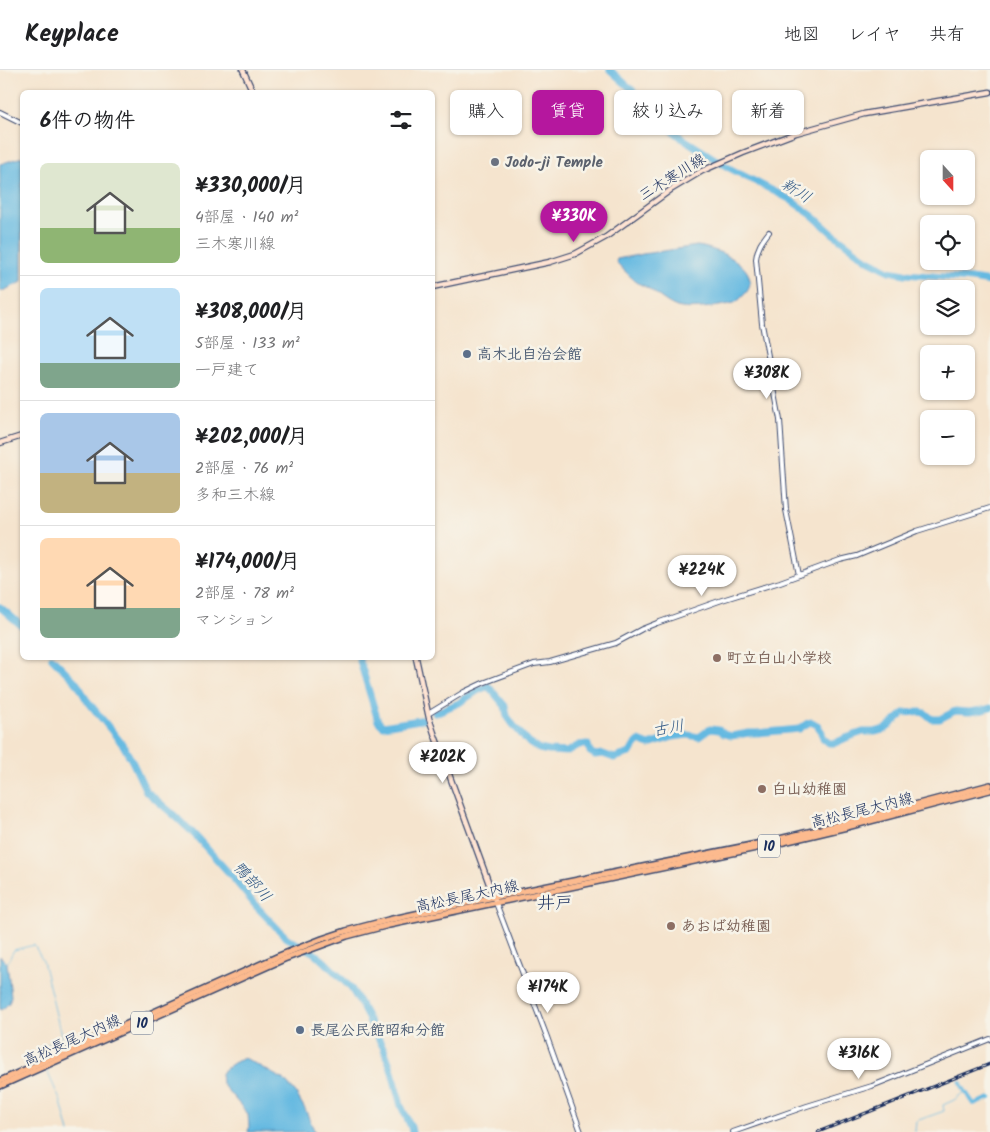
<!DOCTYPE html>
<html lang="ja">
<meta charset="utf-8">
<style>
:root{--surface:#fff;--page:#f2f2f2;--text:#202124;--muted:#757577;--line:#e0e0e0;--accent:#b5179e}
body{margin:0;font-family:Kalam,"Klee One",sans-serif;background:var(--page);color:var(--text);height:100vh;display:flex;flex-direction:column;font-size:19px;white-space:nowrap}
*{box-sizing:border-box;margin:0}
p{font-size:16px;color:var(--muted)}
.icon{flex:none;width:28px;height:28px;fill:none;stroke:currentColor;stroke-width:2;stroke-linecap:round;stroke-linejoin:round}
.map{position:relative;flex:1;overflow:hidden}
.details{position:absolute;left:20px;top:20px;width:415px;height:570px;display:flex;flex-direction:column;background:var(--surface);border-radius:8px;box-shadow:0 1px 4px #0004}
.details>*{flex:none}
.guide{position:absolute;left:450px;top:20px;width:465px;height:45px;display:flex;gap:10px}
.needle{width:32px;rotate:159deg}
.tools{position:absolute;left:920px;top:80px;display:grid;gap:10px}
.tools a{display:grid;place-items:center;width:55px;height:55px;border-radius:8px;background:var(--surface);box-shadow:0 1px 4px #0004;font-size:25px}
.price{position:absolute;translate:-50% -42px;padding:0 11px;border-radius:18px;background:#fff;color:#222;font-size:16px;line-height:32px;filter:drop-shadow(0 1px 2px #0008)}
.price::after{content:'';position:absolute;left:50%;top:30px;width:15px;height:11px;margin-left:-8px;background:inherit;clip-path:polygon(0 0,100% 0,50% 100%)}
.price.on{background:var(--accent);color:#fff}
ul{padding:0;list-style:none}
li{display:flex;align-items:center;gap:15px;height:125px;padding:0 20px}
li+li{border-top:1px solid var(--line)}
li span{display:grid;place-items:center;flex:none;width:140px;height:100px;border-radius:8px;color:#555}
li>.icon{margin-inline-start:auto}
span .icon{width:60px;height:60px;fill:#fffc;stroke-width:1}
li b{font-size:21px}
h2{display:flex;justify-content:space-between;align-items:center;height:60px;padding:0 20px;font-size:21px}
.tag{padding:0 18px;border-radius:8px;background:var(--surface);box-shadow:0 1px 4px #0004;font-size:18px;line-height:45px}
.tag.on{background:var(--accent);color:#fff}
header{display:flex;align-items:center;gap:30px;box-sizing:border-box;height:70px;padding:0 25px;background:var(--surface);border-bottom:1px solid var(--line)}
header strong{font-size:24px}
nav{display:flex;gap:28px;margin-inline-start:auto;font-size:18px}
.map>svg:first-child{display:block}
</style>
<header>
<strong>Keyplace</strong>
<nav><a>地図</a><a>レイヤ</a><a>共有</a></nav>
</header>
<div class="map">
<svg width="990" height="1062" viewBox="0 0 990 1062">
<rect width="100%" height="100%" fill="#f7f3e8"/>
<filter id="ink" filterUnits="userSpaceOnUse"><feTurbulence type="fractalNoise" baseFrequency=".02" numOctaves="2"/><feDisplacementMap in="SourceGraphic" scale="10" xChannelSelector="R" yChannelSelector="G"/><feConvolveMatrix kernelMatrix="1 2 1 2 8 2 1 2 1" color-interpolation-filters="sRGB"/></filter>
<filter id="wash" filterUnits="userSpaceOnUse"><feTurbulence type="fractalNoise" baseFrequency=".0096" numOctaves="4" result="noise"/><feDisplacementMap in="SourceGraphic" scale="20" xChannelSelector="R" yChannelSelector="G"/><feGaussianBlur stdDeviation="1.12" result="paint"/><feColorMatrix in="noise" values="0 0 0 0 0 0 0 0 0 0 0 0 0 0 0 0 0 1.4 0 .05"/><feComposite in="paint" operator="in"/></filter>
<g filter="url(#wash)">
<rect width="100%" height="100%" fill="#f5e4ce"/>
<g fill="#65b9e1" stroke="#4074a0">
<polygon points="22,87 22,212 0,222 0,94"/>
<path d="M697 176C715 178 760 195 748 220 745 224 739 231 734 233 727 235 719 236 712 237 701 238 688 240 677 237 666 233 658 225 648 218 645 216 641 215 638 213 631 208 622 198 616 192L617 189 643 184Z"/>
<polygon points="0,886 7,893 11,926 9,933 4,938 0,940"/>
<path d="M245 988 284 1010 295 1022 305 1039 315 1062H248L249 1057 248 1044 222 1014 221 1003C229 996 235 991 245 988Z"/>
</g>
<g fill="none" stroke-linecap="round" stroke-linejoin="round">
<g stroke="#65b9e1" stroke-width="1">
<polyline points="7,893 14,880 34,875 43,891 62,969 39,977 43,986"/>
<polyline points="47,1001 61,1032 69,1062"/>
<polyline points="915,1062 916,1051 944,1041 943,1035 954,1030 965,1021"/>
</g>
<polyline stroke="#65b9e1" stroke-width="4" points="960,1012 965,1021 974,1034 990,1028"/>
<g stroke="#65b9e1" stroke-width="7">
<polyline points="610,0 639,26 668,57 682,68 729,98 789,129 813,146 832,163 868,190 880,196 889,201 905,204 971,209 990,212"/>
<polyline points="0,537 22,556"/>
<polyline points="52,588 75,611 80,618 86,629 123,675 132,691 146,721 175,746 192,762 228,802 256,836 278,859 287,868 314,883 324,891 351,918 361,935 384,979 391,998 401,1036 411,1057 412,1062"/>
<polyline points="359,588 378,651 383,656 426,649"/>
<polyline points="435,643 459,633 477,621 488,616 505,636 507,646 514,656 529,673 539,679 549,681 567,682 579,675 587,674 588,675 590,682 595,685 603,684 614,688 630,683 634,676 639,671 649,675 673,667 688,665 699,667 710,659 719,660 724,664 731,666 749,663 757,663 799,659 808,653 812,652 817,655 822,662 823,668 829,673 835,673 846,668 863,662 875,662 886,659 904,643 920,642 925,643 932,649 940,649 955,641 969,642 983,640 990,638"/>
</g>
</g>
</g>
<g filter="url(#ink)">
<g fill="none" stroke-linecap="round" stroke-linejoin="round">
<g stroke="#3c4a6f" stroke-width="6">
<g id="tertiary">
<polyline points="0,42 22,53"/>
<path d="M769 162C762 171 757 178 756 189L762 254 780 350 786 440 799 505"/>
<polyline points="428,644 464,622 483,613 534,594 550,592 616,573 642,559 657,553 722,530 780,512 840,490 857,486 917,461 990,438"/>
<polyline points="496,833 547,967 581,1062"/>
<polyline points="733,1062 807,1036 872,1016 990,969"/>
</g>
</g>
<g stroke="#3c4a6f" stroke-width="7">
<g id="secondary">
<polyline points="243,0 253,22"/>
<polyline points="432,217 550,192 575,184 606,167 672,119 702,101 743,83 796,63 864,44 990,22"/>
<polyline points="0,373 22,366"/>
<polyline points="416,588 429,648 434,663 496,833"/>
</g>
</g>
<g stroke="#3c4a6f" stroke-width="8">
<g id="primary">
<polyline points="0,1011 279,886 322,869 346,861 388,850 494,827 771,771 846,753 990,715"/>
<polyline points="0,1016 284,889 347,866 389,855 771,775 847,757 990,720"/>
</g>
</g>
<use href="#tertiary" stroke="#fff" stroke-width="4"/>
<use href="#secondary" stroke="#fee3d2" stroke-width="4.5"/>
<use href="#primary" stroke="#fcba8e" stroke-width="5"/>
<g stroke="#1b2f5e" stroke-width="3">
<polyline id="rail" points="818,1062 990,994"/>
</g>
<use href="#rail" stroke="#f7f3e8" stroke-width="1" stroke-dasharray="4" stroke-linecap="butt"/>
</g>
</g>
<circle fill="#6b7280" stroke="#f7f3e8" stroke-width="2" cx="495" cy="92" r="5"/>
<g fill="#5c6f8a" stroke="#f7f3e8" stroke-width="2">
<circle cx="467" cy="284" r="5"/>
<circle cx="300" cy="960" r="5"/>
</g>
<g fill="#8d6e63" stroke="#f7f3e8" stroke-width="2">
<circle cx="717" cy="588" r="5"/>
<circle cx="762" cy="719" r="5"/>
<circle cx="671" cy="856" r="5"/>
</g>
<g text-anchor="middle" stroke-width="5" stroke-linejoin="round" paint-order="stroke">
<g fill="#f7f3e8" stroke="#5d6a87" stroke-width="1">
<rect x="758" y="764.5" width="22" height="23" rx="4"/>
<rect x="131" y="941.5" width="22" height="23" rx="4"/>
</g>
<g font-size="14" font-weight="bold" fill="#1b2f5e">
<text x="769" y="781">10</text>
<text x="142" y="958">10</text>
</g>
<g font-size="15" font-weight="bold" fill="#5b616d" stroke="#f7f3e8" text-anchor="start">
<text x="505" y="97">Jodo-ji Temple</text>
</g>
<g font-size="15" fill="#1b2f5e" stroke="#f7f3e8">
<text transform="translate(672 107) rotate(-32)" y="5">三木寒川線</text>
<text transform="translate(862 740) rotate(-14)" y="5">高松長尾大内線</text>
<text transform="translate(467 826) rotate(-12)" y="5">高松長尾大内線</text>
<text transform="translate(72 970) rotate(-24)" y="5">高松長尾大内線</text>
</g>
<g font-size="15" font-weight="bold" fill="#4e5e75" stroke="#f7f3e8" text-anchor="start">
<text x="477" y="289">高木北自治会館</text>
<text x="310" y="965">長尾公民館昭和分館</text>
</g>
<g font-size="15" font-weight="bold" fill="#785e54" stroke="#f7f3e8" text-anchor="start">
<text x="727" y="593">町立白山小学校</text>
<text x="772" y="724">白山幼稚園</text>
<text x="681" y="861">あおば幼稚園</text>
</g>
<g font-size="16" font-style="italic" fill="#315885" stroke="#f7f3e8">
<text transform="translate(797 120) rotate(32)" y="6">新川</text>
<text transform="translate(668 657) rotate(-9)" y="6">古川</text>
<text transform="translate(253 811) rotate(48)" y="6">鴨部川</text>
</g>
<g font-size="18" fill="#1b2f5e" stroke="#f7f3e8">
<text x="555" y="839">井戸</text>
</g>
</g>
</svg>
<div class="tools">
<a><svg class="needle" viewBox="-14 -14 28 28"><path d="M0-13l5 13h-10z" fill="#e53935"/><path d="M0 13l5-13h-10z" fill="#757577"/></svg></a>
<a><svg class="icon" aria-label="locate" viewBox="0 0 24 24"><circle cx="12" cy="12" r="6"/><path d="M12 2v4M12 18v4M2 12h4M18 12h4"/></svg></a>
<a><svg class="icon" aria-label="layers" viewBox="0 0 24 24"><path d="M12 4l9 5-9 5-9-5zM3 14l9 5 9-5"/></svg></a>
<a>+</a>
<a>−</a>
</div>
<b class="price on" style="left:574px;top:173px">¥330K</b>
<b class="price" style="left:767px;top:330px">¥308K</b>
<b class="price" style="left:702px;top:527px">¥224K</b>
<b class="price" style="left:443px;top:714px">¥202K</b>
<b class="price" style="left:548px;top:944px">¥174K</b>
<b class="price" style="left:859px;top:1010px">¥316K</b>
<div class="guide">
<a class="tag">購入</a>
<a class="tag on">賃貸</a>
<a class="tag">絞り込み</a>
<a class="tag">新着</a>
</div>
<section class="details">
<h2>6件の物件<svg class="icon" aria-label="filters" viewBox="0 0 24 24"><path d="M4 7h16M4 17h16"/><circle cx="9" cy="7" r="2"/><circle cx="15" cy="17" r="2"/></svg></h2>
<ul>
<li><span style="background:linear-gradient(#dfe7d0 65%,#8fb573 0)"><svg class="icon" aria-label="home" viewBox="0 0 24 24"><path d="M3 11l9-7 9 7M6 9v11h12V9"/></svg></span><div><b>¥330,000/月</b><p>4部屋 · 140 m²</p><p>三木寒川線</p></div></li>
<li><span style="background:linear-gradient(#bfe0f5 75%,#7fa58c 0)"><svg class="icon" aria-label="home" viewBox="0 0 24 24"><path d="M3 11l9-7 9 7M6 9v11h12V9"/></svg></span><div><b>¥308,000/月</b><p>5部屋 · 133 m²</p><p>一戸建て</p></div></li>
<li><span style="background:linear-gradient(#a9c7e8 60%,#c2b280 0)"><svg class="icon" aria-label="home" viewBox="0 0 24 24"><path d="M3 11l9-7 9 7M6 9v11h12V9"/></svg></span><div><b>¥202,000/月</b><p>2部屋 · 76 m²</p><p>多和三木線</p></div></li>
<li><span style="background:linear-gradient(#ffd9b3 70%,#7fa58c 0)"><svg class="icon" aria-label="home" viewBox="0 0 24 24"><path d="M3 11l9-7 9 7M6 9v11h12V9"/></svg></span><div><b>¥174,000/月</b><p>2部屋 · 78 m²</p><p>マンション</p></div></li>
</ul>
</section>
</div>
